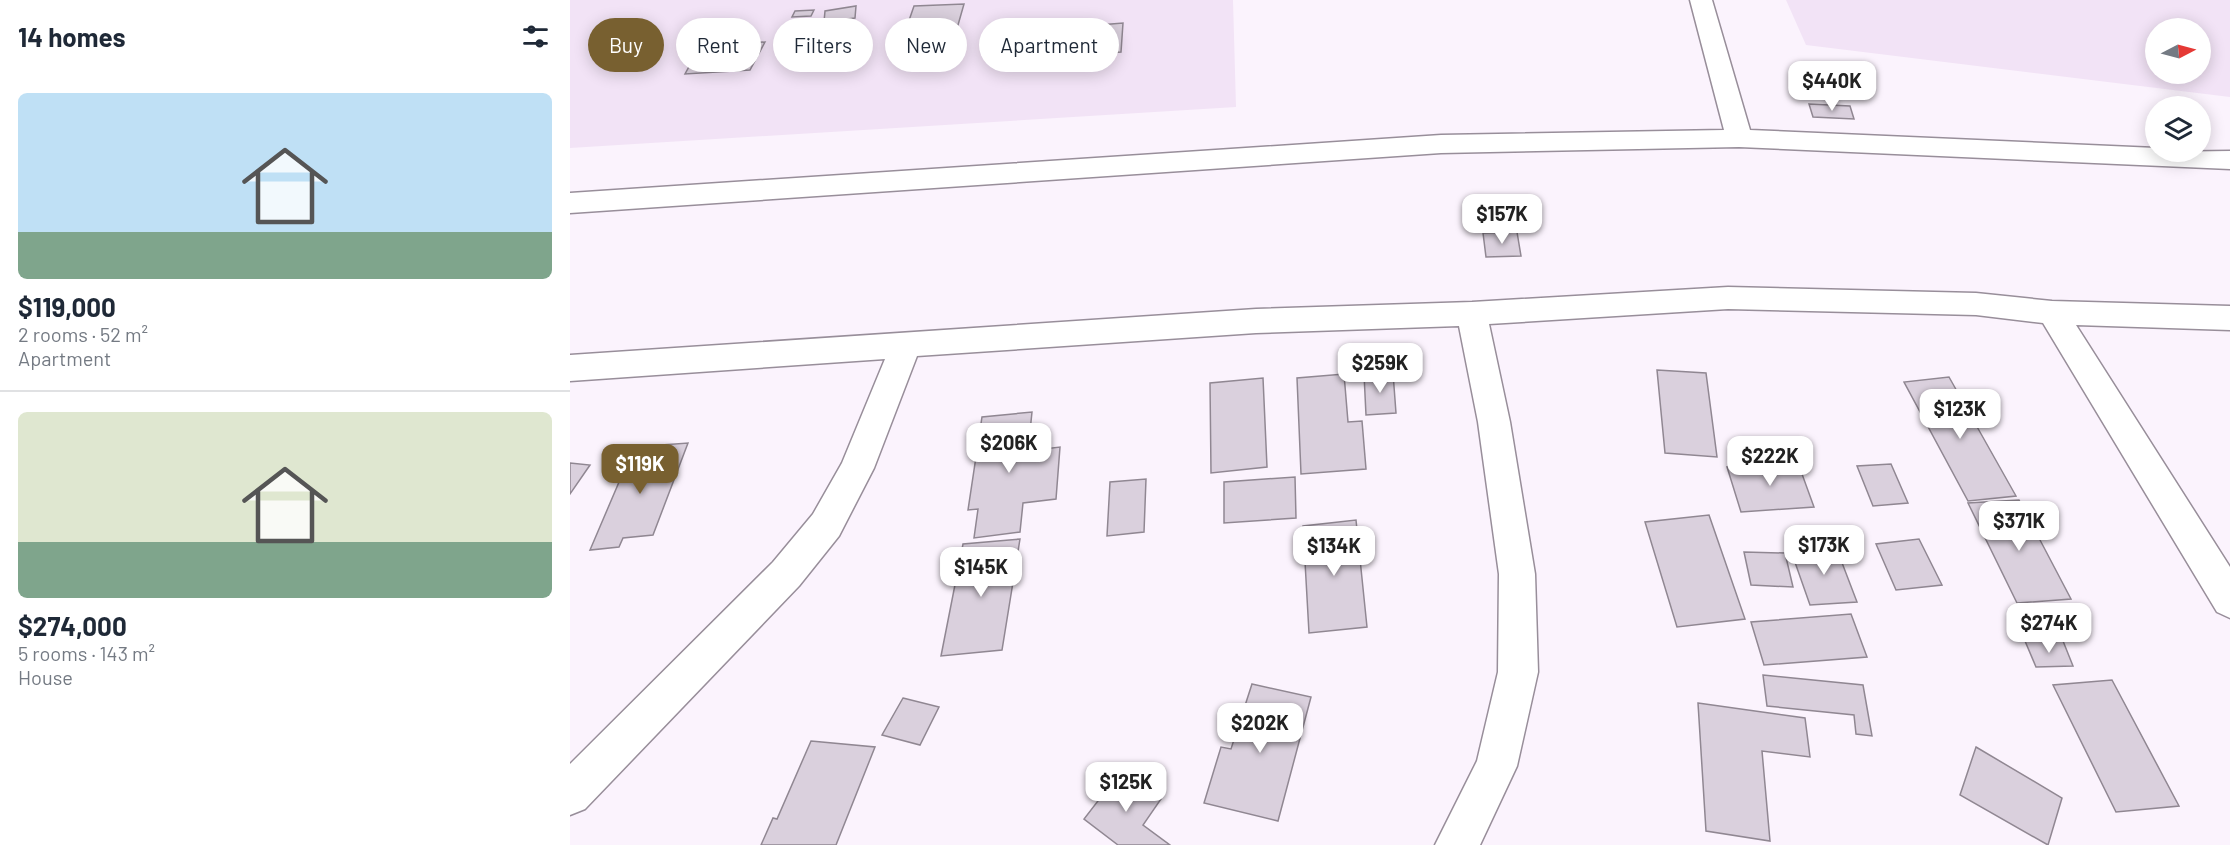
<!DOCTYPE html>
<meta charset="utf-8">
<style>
:root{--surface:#fff;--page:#f2f2f3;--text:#1f2937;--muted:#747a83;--line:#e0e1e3;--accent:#786030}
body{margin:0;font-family:Barlow,sans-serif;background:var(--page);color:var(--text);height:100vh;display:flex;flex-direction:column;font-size:22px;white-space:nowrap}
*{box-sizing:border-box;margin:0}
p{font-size:20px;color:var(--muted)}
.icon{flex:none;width:33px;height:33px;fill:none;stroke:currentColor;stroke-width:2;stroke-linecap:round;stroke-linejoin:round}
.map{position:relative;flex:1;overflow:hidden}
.details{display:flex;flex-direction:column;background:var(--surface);width:570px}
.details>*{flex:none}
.hud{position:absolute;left:18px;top:18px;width:570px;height:54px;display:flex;gap:12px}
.needle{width:39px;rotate:84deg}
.tools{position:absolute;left:1575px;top:18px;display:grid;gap:12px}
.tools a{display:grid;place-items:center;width:66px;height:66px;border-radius:50%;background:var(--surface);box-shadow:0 3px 15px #0003;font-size:30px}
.price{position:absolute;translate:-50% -51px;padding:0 14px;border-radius:12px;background:#fff;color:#222;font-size:20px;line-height:39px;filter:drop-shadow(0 2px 3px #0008)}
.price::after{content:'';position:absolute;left:50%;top:36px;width:18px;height:14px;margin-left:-9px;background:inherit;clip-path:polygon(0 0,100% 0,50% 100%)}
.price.current{background:var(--accent);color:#fff}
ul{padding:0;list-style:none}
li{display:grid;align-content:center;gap:12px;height:318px;padding:0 18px}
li+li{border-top:2px solid var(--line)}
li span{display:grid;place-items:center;height:186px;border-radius:9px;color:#555}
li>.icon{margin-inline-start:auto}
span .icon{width:108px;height:108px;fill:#fffc;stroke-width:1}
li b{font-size:26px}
h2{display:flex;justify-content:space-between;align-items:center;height:72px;padding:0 18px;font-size:26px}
.tag{padding:0 21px;border-radius:27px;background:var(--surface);box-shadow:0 3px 15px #0003;font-size:21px;line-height:54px}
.tag.current{background:var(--accent);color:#fff}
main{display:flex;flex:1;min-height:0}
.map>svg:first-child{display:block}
</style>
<main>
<section class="details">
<h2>14 homes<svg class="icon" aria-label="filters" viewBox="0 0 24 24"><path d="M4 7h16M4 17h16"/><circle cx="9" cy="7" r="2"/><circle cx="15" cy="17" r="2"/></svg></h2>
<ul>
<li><span style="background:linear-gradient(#bfe0f5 75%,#7fa58c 0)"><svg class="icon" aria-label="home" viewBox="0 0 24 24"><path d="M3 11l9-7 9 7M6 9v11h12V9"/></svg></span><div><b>$119,000</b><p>2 rooms · 52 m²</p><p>Apartment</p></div></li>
<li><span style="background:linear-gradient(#dfe7d0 70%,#7fa58c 0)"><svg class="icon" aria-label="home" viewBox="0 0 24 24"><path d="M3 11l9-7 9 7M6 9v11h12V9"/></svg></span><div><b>$274,000</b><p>5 rooms · 143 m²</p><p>House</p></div></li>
</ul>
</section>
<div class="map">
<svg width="1660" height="845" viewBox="0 0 1660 845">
<rect width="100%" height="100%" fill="#fbf3fd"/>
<g fill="#f2e3f6" fill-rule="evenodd">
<polygon points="0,0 663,0 666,107 0,148"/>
<path d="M1216 0H1660V97L1236 45ZM1586 28H1630V74H1586Z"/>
</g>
<g fill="#dad0dd" stroke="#908792" stroke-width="1.5">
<polygon points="394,4 386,32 334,35 344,6"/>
<polygon points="286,6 285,18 254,22 255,11"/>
<polygon points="244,10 241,16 222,17 225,11"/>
<polygon points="553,23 551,52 526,54 529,25"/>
<polygon points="195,42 180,70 115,74 131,45"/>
<polygon points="1239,104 1280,106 1284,119 1243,117"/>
<polygon points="947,232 951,256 916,257 913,233"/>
<polygon points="1087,370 1136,373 1147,457 1095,453"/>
<polygon points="823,373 826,413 796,415 794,374"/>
<polygon points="774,374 778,422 792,421 796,469 731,474 727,378"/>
<polygon points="1379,377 1446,496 1398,501 1334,382"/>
<polygon points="693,378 697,467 641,473 640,383"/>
<polygon points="462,412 458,451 490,447 486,499 453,503 450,532 404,538 408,509 398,510 412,417"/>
<polygon points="118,443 83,535 53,538 49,547 20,550 64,447"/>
<polygon points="0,463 20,465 0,494"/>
<polygon points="1228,463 1244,507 1171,512 1157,467"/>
<polygon points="1321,464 1338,503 1303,506 1287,466"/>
<polygon points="725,477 726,518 654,523 654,482"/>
<polygon points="576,479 574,532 537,536 540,482"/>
<polygon points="1449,500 1501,599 1447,603 1398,503"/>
<polygon points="1139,515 1175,619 1107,627 1075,522"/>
<polygon points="786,520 797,627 739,633 733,526"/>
<polygon points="450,539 432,650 371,656 393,544"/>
<polygon points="1349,539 1372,585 1326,590 1306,544"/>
<polygon points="1266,547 1287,602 1240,605 1221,551"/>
<polygon points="1174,552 1215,553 1223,587 1181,585"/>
<polygon points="1281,614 1297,657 1194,665 1181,622"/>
<polygon points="1455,641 1493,641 1503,666 1466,667"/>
<polygon points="1193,675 1293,685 1302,736 1286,734 1284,715 1197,706"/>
<polygon points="1542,680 1609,806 1546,812 1483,685"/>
<polygon points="682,684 741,697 708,821 634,803 651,747 661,749"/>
<polygon points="333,698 369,707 350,745 312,735"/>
<polygon points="1128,703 1235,718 1240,757 1192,751 1200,841 1136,831"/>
<polygon points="241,741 305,747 266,845 191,845 203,818 207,819"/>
<polygon points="1406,747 1492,798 1478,845 1390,795"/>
<polygon points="551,771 591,799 573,825 600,845 548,845 514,819"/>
</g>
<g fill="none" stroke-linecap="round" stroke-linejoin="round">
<g stroke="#988e9a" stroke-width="3">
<g id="minor">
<polygon points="1120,0 1142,0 1180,130 1586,148 1586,152 1660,151 1660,169 1169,147 871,153 0,213 0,193 871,135 1154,130"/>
<polygon points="1158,287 1406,293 1482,301 1660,306 1660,330 1506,325 1660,567 1660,618 1647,612 1473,323 1406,315 1158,309 919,324 940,422 965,574 968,672 947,766 910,845 865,845 907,761 928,672 929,574 908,422 889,326 686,333 347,356 304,468 269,536 229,586 15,809 0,815 0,764 203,562 243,514 272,463 315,359 0,381 0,355 686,309 902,302"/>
</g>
</g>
<use href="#minor" fill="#fff" fill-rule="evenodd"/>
</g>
</svg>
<div class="tools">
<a><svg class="needle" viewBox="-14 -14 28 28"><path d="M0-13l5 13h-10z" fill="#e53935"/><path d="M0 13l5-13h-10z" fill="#747a83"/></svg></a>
<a><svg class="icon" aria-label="layers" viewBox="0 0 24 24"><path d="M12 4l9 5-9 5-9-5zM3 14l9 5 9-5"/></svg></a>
</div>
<b class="price" style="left:1262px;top:112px">$440K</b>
<b class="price" style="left:932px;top:245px">$157K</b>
<b class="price" style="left:810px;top:394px">$259K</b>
<b class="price" style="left:1390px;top:440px">$123K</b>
<b class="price" style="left:439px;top:474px">$206K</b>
<b class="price" style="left:1200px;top:487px">$222K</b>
<b class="price current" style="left:70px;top:495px">$119K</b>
<b class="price" style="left:1449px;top:552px">$371K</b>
<b class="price" style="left:1254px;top:576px">$173K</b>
<b class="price" style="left:764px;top:577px">$134K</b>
<b class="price" style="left:411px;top:598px">$145K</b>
<b class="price" style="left:1479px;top:654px">$274K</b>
<b class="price" style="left:690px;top:754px">$202K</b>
<b class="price" style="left:556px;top:813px">$125K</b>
<div class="hud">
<a class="tag current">Buy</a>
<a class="tag">Rent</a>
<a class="tag">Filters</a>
<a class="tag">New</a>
<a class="tag">Apartment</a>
</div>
</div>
</main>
